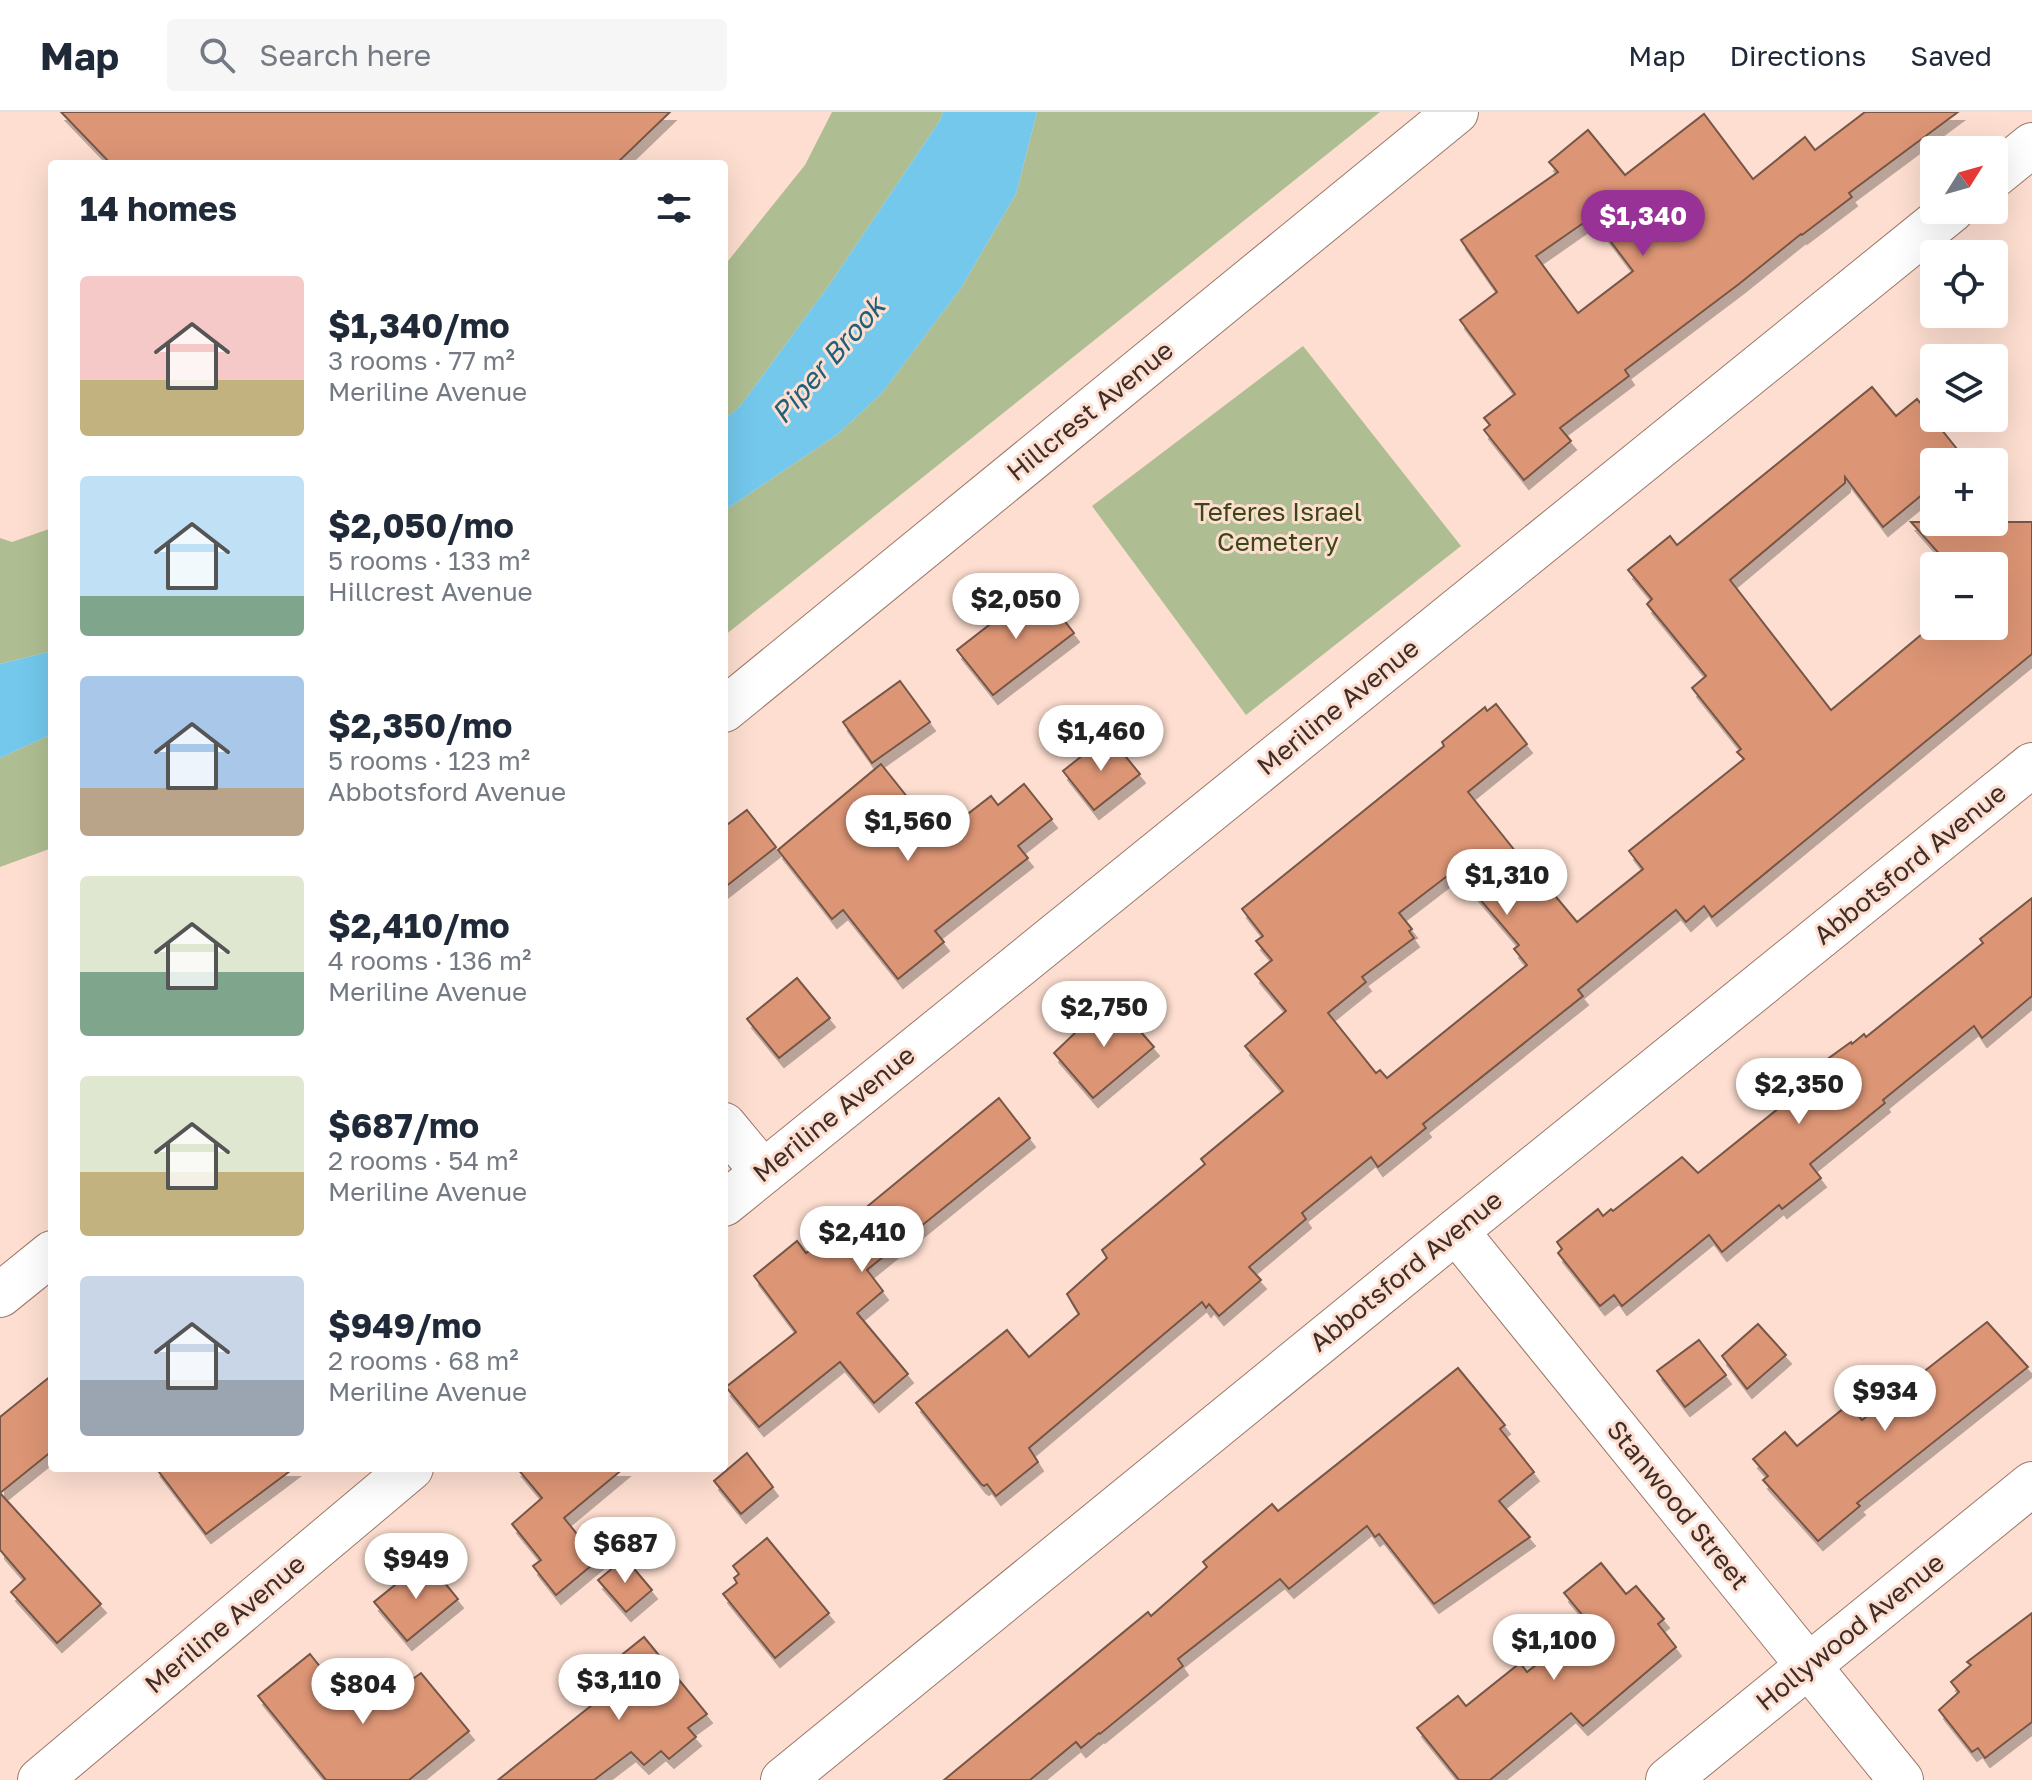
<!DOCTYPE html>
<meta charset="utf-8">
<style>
:root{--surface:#fff;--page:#f6f6f7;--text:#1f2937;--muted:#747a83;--line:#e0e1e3;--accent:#983297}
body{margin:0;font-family:"Golos Text",sans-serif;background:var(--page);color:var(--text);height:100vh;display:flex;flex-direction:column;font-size:30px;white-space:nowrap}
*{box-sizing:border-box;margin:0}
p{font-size:26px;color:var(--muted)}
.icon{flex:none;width:44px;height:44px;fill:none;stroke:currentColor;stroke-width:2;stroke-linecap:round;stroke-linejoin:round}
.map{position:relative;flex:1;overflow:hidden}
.sheet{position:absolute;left:48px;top:48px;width:680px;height:1312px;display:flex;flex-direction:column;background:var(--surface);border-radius:8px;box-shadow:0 8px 32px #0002}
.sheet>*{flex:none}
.needle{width:52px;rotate:53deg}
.tools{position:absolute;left:1920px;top:24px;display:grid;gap:16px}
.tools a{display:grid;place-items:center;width:88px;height:88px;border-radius:8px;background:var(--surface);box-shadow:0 8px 32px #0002;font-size:40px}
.price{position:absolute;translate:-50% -68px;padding:0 18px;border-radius:28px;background:#fff;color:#222;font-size:26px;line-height:52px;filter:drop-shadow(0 2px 4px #0008)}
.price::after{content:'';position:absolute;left:50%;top:48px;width:24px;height:18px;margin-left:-12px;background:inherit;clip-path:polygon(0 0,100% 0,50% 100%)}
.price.current{background:var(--accent);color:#fff}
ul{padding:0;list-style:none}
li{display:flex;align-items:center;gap:24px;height:200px;padding:0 32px}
li span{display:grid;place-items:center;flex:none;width:224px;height:160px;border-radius:8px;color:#555}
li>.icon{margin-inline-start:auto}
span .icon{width:96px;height:96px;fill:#fffc;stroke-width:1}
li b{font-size:34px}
h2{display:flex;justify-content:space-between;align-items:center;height:96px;padding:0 32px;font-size:34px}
header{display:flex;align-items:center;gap:48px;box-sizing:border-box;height:112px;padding:0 40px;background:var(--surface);border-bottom:2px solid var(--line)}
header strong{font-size:38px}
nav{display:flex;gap:44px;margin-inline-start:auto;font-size:28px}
.search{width:560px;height:72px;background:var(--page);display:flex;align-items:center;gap:20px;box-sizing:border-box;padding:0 28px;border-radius:8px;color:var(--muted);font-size:30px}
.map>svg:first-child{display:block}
</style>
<header>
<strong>Map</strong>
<div class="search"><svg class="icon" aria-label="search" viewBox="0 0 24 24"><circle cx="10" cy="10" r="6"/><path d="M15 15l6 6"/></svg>Search here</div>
<nav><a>Map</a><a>Directions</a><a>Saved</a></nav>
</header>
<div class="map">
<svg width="2032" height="1668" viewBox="0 0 2032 1668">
<defs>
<filter id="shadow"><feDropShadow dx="5" dy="9" stdDeviation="0" flood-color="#0004"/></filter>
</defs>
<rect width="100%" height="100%" fill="#fdded0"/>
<g fill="#afbe92">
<polygon points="832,0 943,0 940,8 832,169 741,293 724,308 724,154 805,53"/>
<polygon points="1037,0 1380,0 724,524 724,399 838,322 882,281 961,176 1016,82"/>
<polygon points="1303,234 1461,434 1246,603 1092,394"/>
<polygon points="52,416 52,539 0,552 0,426 12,430"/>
<polygon points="52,622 52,736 0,755 0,646"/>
</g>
<g fill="#73c8ec">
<polygon points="943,0 1037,0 1016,82 961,176 882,281 838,322 724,399 724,308 741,293 832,169 940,8"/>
<polygon points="52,539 52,622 0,646 0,552"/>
</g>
<g fill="#dc9574" stroke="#765647" stroke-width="2" fill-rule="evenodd" filter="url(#shadow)">
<polygon points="61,0 670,0 616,52 111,52"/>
<path d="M1865 0H1958L1849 81 1852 85 1802 123 1801 122 1739 172 1625 258 1629 264 1560 316 1571 329 1524 368 1484 318 1490 313 1484 306 1515 282 1460 208 1497 180 1461 128 1558 60 1549 50 1588 18 1625 63 1704 2 1753 67 1805 25 1815 38ZM1592 105 1633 159 1578 201 1536 144Z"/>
<path d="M1872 275 1896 304 1917 287 1965 347 1961 350H1934V373L1883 415 1845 365V371L1730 468 1831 598 1934 512 1994 514V454H1950L1911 410H2032V542L1712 805 1704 794 1686 810 1676 798 1578 878 1583 884 1423 1012 1426 1016 1378 1055 1371 1045 1302 1101 1306 1107 1249 1155 1261 1168 1219 1204 1209 1192 1206 1196 1202 1190 1029 1336 1038 1350 996 1384 987 1372 984 1374 981 1372 916 1291 1007 1218 1029 1245 1079 1202 1067 1182 1107 1146 1102 1138 1205 1052 1201 1047 1283 979 1245 934 1286 899 1255 862 1272 848 1256 829 1263 824 1242 797 1444 634 1442 630 1485 595 1487 599 1496 592 1527 632 1468 680 1520 745 1522 744 1577 810 1643 757 1629 739 1744 647 1737 640 1741 637 1692 576 1706 564 1647 492 1652 487 1628 458 1670 424 1677 433ZM1455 758 1519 833 1514 837 1527 853 1387 966 1380 958 1376 961 1328 901 1366 870 1362 865 1414 826 1409 819 1412 817 1399 801Z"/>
<polygon points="1038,475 1074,521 993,583 957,538"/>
<polygon points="900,569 930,610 872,651 843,610"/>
<polygon points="1108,623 1140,662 1094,698 1063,659"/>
<polygon points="881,652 932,716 958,695 965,704 991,684 998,693 1024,672 1052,707 1018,734 1028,746 935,819 944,830 898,867 843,798 832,807 778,738"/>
<polygon points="747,698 776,735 724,776 724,715"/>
<polygon points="2032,786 2032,884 1982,926 1974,914 1883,988 1885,991 1810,1052 1821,1066 1782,1097 1779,1093 1722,1140 1709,1123 1622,1194 1614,1183 1600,1194 1558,1141 1562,1137 1557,1130 1598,1097 1603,1104 1611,1097 1613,1099 1682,1045 1698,1061 1820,963 1818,960 1825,955 1822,951 1851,930 1852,932 1864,922 1866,925 1983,831 1980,827"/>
<polygon points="797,866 830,906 779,946 747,907"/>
<polygon points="1113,888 1154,935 1093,986 1054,941 1099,898 1100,899"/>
<polygon points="999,986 1030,1026 867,1158 883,1179 857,1201 908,1262 874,1291 840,1250 759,1315 726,1275 796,1220 754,1164 797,1129 806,1141 810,1138 812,1140"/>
<polygon points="1987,1210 2028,1255 1857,1391 1860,1394 1818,1429 1763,1368 1768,1364 1753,1347 1785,1320 1797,1334 1849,1292 1862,1308"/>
<polygon points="1758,1212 1786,1243 1747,1277 1722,1244"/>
<polygon points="1699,1228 1726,1263 1685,1295 1657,1259"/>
<polygon points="1458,1256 1505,1313 1500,1317 1534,1360 1499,1389 1530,1425 1434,1492 1379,1422 1375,1425 1367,1414 1289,1477 1280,1467 1178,1547 1183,1554 1100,1622 1099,1621 1081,1636 1076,1630 1030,1668 944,1668 1148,1500 1151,1504 1207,1455 1203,1450 1272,1392 1278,1399"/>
<polygon points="52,1263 52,1339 0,1381 101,1492 57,1531 11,1480 25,1467 0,1438 0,1305"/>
<polygon points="747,1341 773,1375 741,1402 714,1369"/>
<polygon points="156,1356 294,1356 206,1422"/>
<polygon points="517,1356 624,1356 564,1406 598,1448 556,1483 533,1454 541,1448 512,1412 542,1386"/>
<polygon points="767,1426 829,1501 775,1546 723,1482 737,1471 734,1466 739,1462 733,1454"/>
<polygon points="625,1446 652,1478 626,1500 598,1468"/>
<polygon points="426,1448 458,1487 407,1529 374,1490"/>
<polygon points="1601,1451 1626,1482 1636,1474 1664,1507 1658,1512 1676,1535 1583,1614 1571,1601 1490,1668 1459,1668 1417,1616 1458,1584 1466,1594 1520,1551 1527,1560 1589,1511 1564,1481"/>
<polygon points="2032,1501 2032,1610 1985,1646 1978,1636 1972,1640 1939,1598 1959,1580 1951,1570 1971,1553 1967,1550"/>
<polygon points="644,1525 707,1602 688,1616 696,1625 669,1647 661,1639 644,1653 631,1640 594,1668 498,1668 592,1593 588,1583 610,1566 603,1558"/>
<polygon points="310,1542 360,1605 421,1561 469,1619 409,1668 326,1668 258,1584"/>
</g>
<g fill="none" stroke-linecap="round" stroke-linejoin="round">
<g stroke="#9b7969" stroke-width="46">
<g id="minor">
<polyline points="1994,64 2032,33"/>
<polyline points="724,598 1456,0"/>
<polyline points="724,1013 763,1060"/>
<polyline points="724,1092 1952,98"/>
<polyline points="1456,1119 1901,1668"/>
<polyline points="0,1183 52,1141"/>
<polyline points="40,1668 411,1356"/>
<polyline points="783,1668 1456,1119 2032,653"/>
<polyline points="1668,1668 2032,1372"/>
</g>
</g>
<use href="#minor" stroke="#fff" stroke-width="44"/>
</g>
<g text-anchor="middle" stroke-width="6" stroke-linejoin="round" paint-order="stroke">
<g font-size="26" fill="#3d2e27" stroke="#fdded0">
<text transform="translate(1090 299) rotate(-39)" y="9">Hillcrest Avenue</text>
<text transform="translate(1338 595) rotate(-39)" y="9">Meriline Avenue</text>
<text transform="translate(1910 752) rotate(-39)" y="9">Abbotsford Avenue</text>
<text transform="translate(834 1002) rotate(-39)" y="9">Meriline Avenue</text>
<text transform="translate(1406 1159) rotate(-39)" y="9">Abbotsford Avenue</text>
<text transform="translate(1678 1393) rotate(51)" y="9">Stanwood Street</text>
<text transform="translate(225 1512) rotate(-40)" y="9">Meriline Avenue</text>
<text transform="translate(1850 1520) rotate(-39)" y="9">Hollywood Avenue</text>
</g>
<g font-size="26" fill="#3a4815" stroke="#fdded0">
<text x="1278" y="409">Teferes Israel<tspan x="1278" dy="30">Cemetery</tspan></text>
</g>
<g font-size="28" font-style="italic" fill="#1e5f79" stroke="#fdded0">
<text transform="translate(828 248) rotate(-49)" y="10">Piper Brook</text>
</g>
</g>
</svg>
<div class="tools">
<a><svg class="needle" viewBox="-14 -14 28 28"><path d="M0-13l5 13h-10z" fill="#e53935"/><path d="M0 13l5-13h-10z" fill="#747a83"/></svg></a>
<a><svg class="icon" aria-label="locate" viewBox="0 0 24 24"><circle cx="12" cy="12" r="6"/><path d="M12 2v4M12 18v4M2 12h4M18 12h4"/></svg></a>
<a><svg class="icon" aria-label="layers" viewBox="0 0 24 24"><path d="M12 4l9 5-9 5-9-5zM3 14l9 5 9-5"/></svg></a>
<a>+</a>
<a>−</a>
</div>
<b class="price current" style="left:1643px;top:146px">$1,340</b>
<b class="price" style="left:1016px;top:529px">$2,050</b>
<b class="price" style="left:1101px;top:661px">$1,460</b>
<b class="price" style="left:908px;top:751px">$1,560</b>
<b class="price" style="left:1507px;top:805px">$1,310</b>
<b class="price" style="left:1104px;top:937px">$2,750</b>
<b class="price" style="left:1799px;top:1014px">$2,350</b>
<b class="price" style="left:862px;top:1162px">$2,410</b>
<b class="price" style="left:1885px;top:1321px">$934</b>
<b class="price" style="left:625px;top:1473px">$687</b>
<b class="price" style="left:416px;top:1489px">$949</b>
<b class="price" style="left:1554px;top:1570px">$1,100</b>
<b class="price" style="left:619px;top:1610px">$3,110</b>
<b class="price" style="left:363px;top:1614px">$804</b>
<section class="sheet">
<h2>14 homes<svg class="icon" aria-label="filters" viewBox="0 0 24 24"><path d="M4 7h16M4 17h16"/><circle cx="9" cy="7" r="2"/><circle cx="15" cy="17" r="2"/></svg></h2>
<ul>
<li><span style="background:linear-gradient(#f6c9c9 65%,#c2b280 0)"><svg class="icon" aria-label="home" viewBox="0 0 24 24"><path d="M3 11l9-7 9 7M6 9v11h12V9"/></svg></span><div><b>$1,340/mo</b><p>3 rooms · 77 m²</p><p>Meriline Avenue</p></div></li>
<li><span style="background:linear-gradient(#bfe0f5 75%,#7fa58c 0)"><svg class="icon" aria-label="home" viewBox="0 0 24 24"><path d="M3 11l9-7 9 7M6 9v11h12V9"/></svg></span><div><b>$2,050/mo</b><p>5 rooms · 133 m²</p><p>Hillcrest Avenue</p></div></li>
<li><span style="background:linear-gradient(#a9c7e8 70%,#b9a48a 0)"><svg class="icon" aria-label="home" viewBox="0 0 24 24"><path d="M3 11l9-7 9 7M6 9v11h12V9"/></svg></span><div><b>$2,350/mo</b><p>5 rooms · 123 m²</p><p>Abbotsford Avenue</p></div></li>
<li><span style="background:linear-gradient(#dfe7d0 60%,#7fa58c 0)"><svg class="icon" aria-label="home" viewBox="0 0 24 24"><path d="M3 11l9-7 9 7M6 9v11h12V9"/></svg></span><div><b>$2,410/mo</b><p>4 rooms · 136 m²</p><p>Meriline Avenue</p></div></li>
<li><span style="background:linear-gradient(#dfe7d0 60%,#c2b280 0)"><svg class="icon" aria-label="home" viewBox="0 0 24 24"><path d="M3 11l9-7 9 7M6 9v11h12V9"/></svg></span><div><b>$687/mo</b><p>2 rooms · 54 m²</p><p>Meriline Avenue</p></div></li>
<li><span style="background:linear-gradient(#c9d6e8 65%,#9aa5b1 0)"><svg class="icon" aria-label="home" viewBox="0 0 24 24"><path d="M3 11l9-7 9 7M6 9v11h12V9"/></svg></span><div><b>$949/mo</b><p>2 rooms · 68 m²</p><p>Meriline Avenue</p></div></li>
</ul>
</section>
</div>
